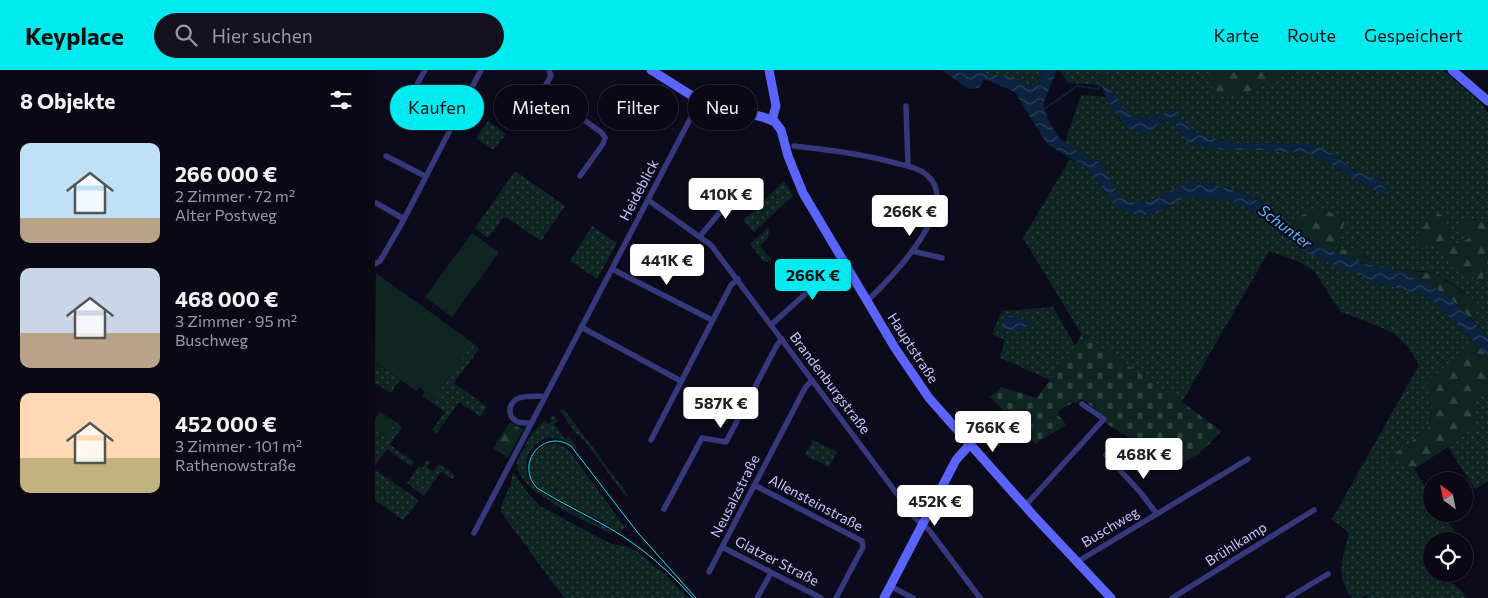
<!DOCTYPE html>
<html lang="de">
<meta charset="utf-8">
<style>
:root{--surface:#090814;--page:#12111d;--text:#f1f3f6;--muted:#999aa0;--line:#292934;--accent:#00ebf0}
body{margin:0;font-family:Commissioner,sans-serif;background:var(--page);color:var(--text);height:100vh;display:flex;flex-direction:column;font-size:19px;white-space:nowrap}
*{box-sizing:border-box;margin:0}
p{font-size:16px;color:var(--muted)}
.icon{flex:none;width:28px;height:28px;fill:none;stroke:currentColor;stroke-width:2;stroke-linecap:round;stroke-linejoin:round}
.map{position:relative;flex:1;overflow:hidden}
.side{display:flex;flex-direction:column;background:var(--surface);width:375px}
.side>*{flex:none}
.top-card{position:absolute;left:15px;top:15px;width:475px;height:45px;display:flex;gap:10px}
.needle{width:32px;rotate:328deg}
.tools{position:absolute;left:1048px;top:402px;display:grid;gap:10px}
.tools a{display:grid;place-items:center;width:50px;height:50px;border-radius:50%;background:var(--surface);box-shadow:0 1px 4px #0004,0 0 0 1px var(--line);font-size:25px}
.price{position:absolute;translate:-50% -42px;padding:0 11px;border-radius:5px;background:#fff;color:#222;font-size:16px;line-height:32px;filter:drop-shadow(0 1px 2px #0008)}
.price::after{content:'';position:absolute;left:50%;top:30px;width:15px;height:11px;margin-left:-8px;background:inherit;clip-path:polygon(0 0,100% 0,50% 100%)}
.price.on{background:var(--accent);color:#111}
ul{padding:0;list-style:none}
li{display:flex;align-items:center;gap:15px;height:125px;padding:0 20px}
li span{display:grid;place-items:center;flex:none;width:140px;height:100px;border-radius:10px;color:#555}
li>.icon{margin-inline-start:auto}
span .icon{width:60px;height:60px;fill:#fffc;stroke-width:1}
li b{font-size:21px}
h2{display:flex;justify-content:space-between;align-items:center;height:60px;padding:0 20px;font-size:21px}
.tag{padding:0 18px;border-radius:22px;background:var(--surface);box-shadow:0 1px 4px #0004,0 0 0 1px var(--line);font-size:18px;line-height:45px}
.tag.on{background:var(--accent);color:#111}
header{display:flex;align-items:center;gap:30px;box-sizing:border-box;height:70px;padding:0 25px;background:var(--accent);color:#111}
header strong{font-size:24px}
nav{display:flex;gap:28px;margin-inline-start:auto;font-size:18px}
.search{width:350px;height:45px;background:var(--page);display:flex;align-items:center;gap:12px;box-sizing:border-box;padding:0 18px;border-radius:28px;color:var(--muted);font-size:19px}
main{display:flex;flex:1;min-height:0}
.map>svg:first-child{display:block}
</style>
<header>
<strong>Keyplace</strong>
<div class="search"><svg class="icon" aria-label="search" viewBox="0 0 24 24"><circle cx="10" cy="10" r="6"/><path d="M15 15l6 6"/></svg>Hier suchen</div>
<nav><a>Karte</a><a>Route</a><a>Gespeichert</a></nav>
</header>
<main>
<section class="side">
<h2>8 Objekte<svg class="icon" aria-label="filters" viewBox="0 0 24 24"><path d="M4 7h16M4 17h16"/><circle cx="9" cy="7" r="2"/><circle cx="15" cy="17" r="2"/></svg></h2>
<ul>
<li><span style="background:linear-gradient(#bfe0f5 75%,#b9a48a 0)"><svg class="icon" aria-label="home" viewBox="0 0 24 24"><path d="M3 11l9-7 9 7M6 9v11h12V9"/></svg></span><div><b>266 000 €</b><p>2 Zimmer · 72 m²</p><p>Alter Postweg</p></div></li>
<li><span style="background:linear-gradient(#c9d6e8 65%,#b9a48a 0)"><svg class="icon" aria-label="home" viewBox="0 0 24 24"><path d="M3 11l9-7 9 7M6 9v11h12V9"/></svg></span><div><b>468 000 €</b><p>3 Zimmer · 95 m²</p><p>Buschweg</p></div></li>
<li><span style="background:linear-gradient(#ffd9b3 65%,#c2b280 0)"><svg class="icon" aria-label="home" viewBox="0 0 24 24"><path d="M3 11l9-7 9 7M6 9v11h12V9"/></svg></span><div><b>452 000 €</b><p>3 Zimmer · 101 m²</p><p>Rathenowstraße</p></div></li>
</ul>
</section>
<div class="map">
<svg width="1113" height="528" viewBox="0 0 1113 528">
<defs>
<pattern id="grass-dots" width="8" height="8" patternUnits="userSpaceOnUse" patternTransform="scale(1.25)"><rect width="8" height="8" fill="#0e2522"/><path d="M2 2h.1M6 6h.1" fill="none" stroke="#304343" stroke-width="1.8" stroke-linecap="round"/></pattern>
<pattern id="forest-firs" width="22" height="20" patternUnits="userSpaceOnUse" patternTransform="scale(1.25)"><rect width="22" height="20" fill="#0e2522"/><path d="M5 1l3.5 6h-7zM16 11l3.5 6h-7z" fill="#304343"/></pattern>
<pattern id="cemetery-stones" width="16" height="16" patternUnits="userSpaceOnUse" patternTransform="scale(1.25)"><rect width="16" height="16" fill="#0e2522"/><path d="M2 7V4a2 2 0 0 1 4 0v3zM10 15v-3a2 2 0 0 1 4 0v3z" fill="#304343"/></pattern>
<pattern id="water-waves" width="16" height="10" patternUnits="userSpaceOnUse" patternTransform="scale(1.25)"><rect width="16" height="10" fill="#0b233f"/><path d="M0 5q4-4 8 0t8 0" fill="none" stroke="#2d415c"/></pattern>
</defs>
<rect width="100%" height="100%" fill="#0c0b1b"/>
<g fill="url(#grass-dots)">
<polygon points="610,0 671,0 671,3 657,18 610,4"/>
<path d="M683 0H836L834 2 866 25 920 0H1068L1105 32 1113 43V149L1083 150 1098 167 1079 175 1067 145 1043 179 1059 175 1080 199 1107 211 1113 186V267L1097 250 1102 232C1092 225 1069 207 1060 203 1045 198 1014 204 999 195 991 190 989 181 981 176L975 182 964 178 961 168 971 149 941 138 912 154 886 131 865 122 830 112H815L776 130 766 133 756 132 745 126 717 88 707 84 690 72 706 25 730 27 746 52 781 56 785 51 799 50 807 66 850 80H886L938 84 1012 127 1008 111 978 100 954 81 935 74 856 73 818 62 799 40 780 46 760 48 748 40 740 24 726 15 694 13Z"/>
<polygon points="113,51 131,64 118,80 101,68"/>
<path d="M695 89 708 96 721 109 730 123 784 142 811 127 851 129 871 137 889 149 910 168 967 197 999 212 1046 224 1061 233 1101 274 1052 311 1059 332 1053 359 1014 388 1039 399 1056 426V444H1068L1085 471H1056V504C1068 504 1086 518 1092 528H993L991 525 986 528H977C959 503 968 490 974 463L957 449 1044 295 1034 278 1020 264 1003 256 966 242 939 201 924 192 894 181 807 332 707 265 648 168Z"/>
<polygon points="140,101 190,136 166,171 129,146 113,168 100,158"/>
<polygon points="409,111 418,126 379,162 368,150"/>
<polygon points="217,156 242,173 222,209 195,191"/>
<polygon points="394,157 393,168 385,176 396,189 393,192 388,191 375,174"/>
<polygon points="678,237 700,276 675,310 625,288 630,270 617,264 627,241"/>
<polygon points="98,273 104,279 79,313 112,337 105,347 84,332 62,363 57,360 70,342 56,332"/>
<polygon points="0,293 25,310 16,323 0,313"/>
<polygon points="1113,322 1113,411 1100,419 1073,377 1098,358 1099,330"/>
<polygon points="189,339 253,425 251,427 210,371 200,362 185,341"/>
<path d="M179 345 183 351 179 354 190 369 194 366 203 380C196 376 190 368 180 368 156 366 143 395 157 414 166 426 223 453 239 462L230 461C209 450 139 420 142 392 143 387 147 382 149 378 155 366 159 359 170 351L173 354 177 351 175 348Z"/>
<polygon points="21,352 27,357 15,375 39,392 36,396 12,379 0,395 0,360 10,367"/>
<polygon points="438,370 462,382 454,397 430,385"/>
<path d="M180 373 191 378 195 382 250 457 244 462C225 449 205 440 185 430 177 425 165 421 159 412 147 395 160 374 180 373Z"/>
<polygon points="52,390 55,393 52,397 58,402 64,394 80,405 77,409 66,402 49,426 32,413 44,396 47,398"/>
<polygon points="0,400 44,430 28,450 0,430"/>
<path d="M139 403 152 422 165 436 225 468 237 474 250 476 263 482 295 509 313 528H189L126 442C126 428 138 418 137 404Z"/>
</g>
<g fill="url(#forest-firs)">
<polygon points="836,0 920,0 866,25 840,27 834,2"/>
<path d="M941 137 972 149 961 168 964 178 975 182 981 176 986 180 991 188 1001 196C968 189 938 175 912 154Z"/>
<polygon points="1057,141 1067,145 1079,175 1097,167 1083,161 1083,150 1113,149 1113,186 1107,211 1080,199 1059,176 1043,179 1042,171"/>
<polygon points="1020,200 1060,203 1102,232 1097,250 1077,230"/>
<path d="M1101 274 1113 286V323L1099 330 1098 358 1073 377 1039 399 1014 388 1053 359C1058 340 1060 330 1052 311Z"/>
<polygon points="135,352 148,360 133,388 118,378"/>
</g>
<path fill="url(#cemetery-stones)" d="M707 265 807 332 846 361C830 380 818 391 793 397L772 379 729 352 732 348 707 329 702 334 699 332 685 340 682 345 687 349 691 355 660 374 615 327 626 317 662 328Z"/>
<g fill="#0e2522">
<polygon points="97,163 124,182 77,247 50,227"/>
<polygon points="1,203 98,273 56,332 47,326 50,321 44,317 41,321 0,292"/>
<polygon points="5,342 21,352 10,367 0,360 0,349"/>
</g>
<g fill="url(#water-waves)">
<polygon points="567,0 610,0 611,4 632,6 657,17 671,3 671,0 682,0 668,34 673,50 684,68 707,84 717,88 726,94 745,126 756,132 766,133 776,130 815,112 830,112 865,122 886,132 928,166 943,175 986,193 1020,200 1059,217 1077,230 1113,267 1113,286 1061,233 1046,224 999,212 933,183 910,168 889,149 871,137 851,129 811,127 784,142 768,145 754,143 741,137 721,109 708,96 672,74 640,22 615,11 609,10 604,18 593,19"/>
<path d="M726 15 741 24 748 40 760 48 780 46 799 40 818 62 856 73 935 74 954 81 978 100 1008 111 1012 127 938 84 886 80H850L820 76 807 66 798 50 785 51 781 56 780 62C776 63 769 64 765 63 748 61 731 30 726 15Z"/>
<path d="M630 246H643L648 250H656L657 255 647 258 650 262C642 263 634 257 627 260V254L631 250 628 249Z"/>
</g>
<g fill="none" stroke-linecap="round" stroke-linejoin="round">
<polyline stroke="#0b233f" stroke-width="2" points="668,40 702,16 724,19 726,9 732,0"/>
<polyline stroke="#0b233f" stroke-width="11" points="670,0 671,3"/>
<g stroke="#35387b" stroke-width="5.5">
<polyline points="50,0 39,20 37,29 77,57"/>
<polyline points="174,0 176,6 169,18 173,24 227,63 230,68 228,74 205,106"/>
<polyline points="531,36 533,96"/>
<path d="M419 76C454 80 489 84 524 94 533 96 544 98 552 105 588 136 514 210 492 231"/>
<polyline points="11,86 50,106"/>
<polyline points="273,130 336,175 540,448 554,460 605,528"/>
<polyline points="1,133 29,149"/>
<polyline points="325,166 362,122"/>
<polyline points="537,181 567,188"/>
<polyline points="0,194 5,191 27,153 106,0"/>
<polyline points="237,199 337,250"/>
<polyline points="396,255 438,217 472,197"/>
<polyline points="206,257 306,311"/>
<path d="M156 353C152 353 147 353 143 352 133 348 132 335 142 329 149 325 162 327 170 326"/>
<polyline points="276,370 356,215 363,209"/>
<polyline points="737,379 731,385 766,423 781,443"/>
<polyline points="379,415 487,471 488,477 461,528"/>
<polyline points="650,436 729,349 707,334"/>
<polyline points="289,439 327,368 351,372 402,275 407,269"/>
<polyline points="99,463 324,32"/>
<polyline points="347,477 446,528"/>
<polyline points="702,492 873,389"/>
<polyline points="334,502 430,318 437,310"/>
<polyline points="515,516 538,528"/>
<polyline points="382,528 396,503"/>
<polyline points="797,528 939,440"/>
<polyline points="913,528 953,504"/>
</g>
<g stroke="#5c64ff" stroke-width="9">
<polyline points="276,0 330,34 388,47 400,52 406,60 413,86 428,123 520,278 554,328 658,445 736,528"/>
<polyline points="394,0 401,36 397,50"/>
<polyline points="1077,0 1113,31"/>
<polyline points="509,528 581,390 595,374"/>
</g>
<path stroke="#00ebf0" stroke-width="1" d="M318 528C295 502 267 477 236 459 212 445 186 433 162 418 139 393 169 358 196 376L263 463 321 528"/>
</g>
<g text-anchor="middle" stroke-width="4.5" stroke-linejoin="round" paint-order="stroke">
<g font-size="14" fill="#c7c5ff" stroke="#0c0b1b">
<text transform="translate(264 120) rotate(-62)" y="5">Heideblick</text>
<text transform="translate(538 278) rotate(57)" y="5">Hauptstraße</text>
<text transform="translate(455 313) rotate(53)" y="5">Brandenburgstraße</text>
<text transform="translate(360 426) rotate(-63)" y="5">Neusalzstraße</text>
<text transform="translate(441 433) rotate(28)" y="5">Allensteinstraße</text>
<text transform="translate(735 457) rotate(-31)" y="5">Buschweg</text>
<text transform="translate(861 474) rotate(-32)" y="5">Brühlkamp</text>
<text transform="translate(402 491) rotate(27)" y="5">Glatzer Straße</text>
</g>
<g font-size="15" font-style="italic" fill="#53bdff" stroke="#0c0b1b">
<text transform="translate(910 157) rotate(37)" y="5">Schunter</text>
</g>
</g>
</svg>
<div class="tools">
<a><svg class="needle" viewBox="-14 -14 28 28"><path d="M0-13l5 13h-10z" fill="#e53935"/><path d="M0 13l5-13h-10z" fill="#999aa0"/></svg></a>
<a><svg class="icon" aria-label="locate" viewBox="0 0 24 24"><circle cx="12" cy="12" r="6"/><path d="M12 2v4M12 18v4M2 12h4M18 12h4"/></svg></a>
</div>
<b class="price" style="left:351px;top:150px">410K €</b>
<b class="price" style="left:535px;top:167px">266K €</b>
<b class="price" style="left:292px;top:216px">441K €</b>
<b class="price on" style="left:438px;top:231px">266K €</b>
<b class="price" style="left:346px;top:359px">587K €</b>
<b class="price" style="left:618px;top:383px">766K €</b>
<b class="price" style="left:769px;top:410px">468K €</b>
<b class="price" style="left:560px;top:457px">452K €</b>
<div class="top-card">
<a class="tag on">Kaufen</a>
<a class="tag">Mieten</a>
<a class="tag">Filter</a>
<a class="tag">Neu</a>
</div>
</div>
</main>
